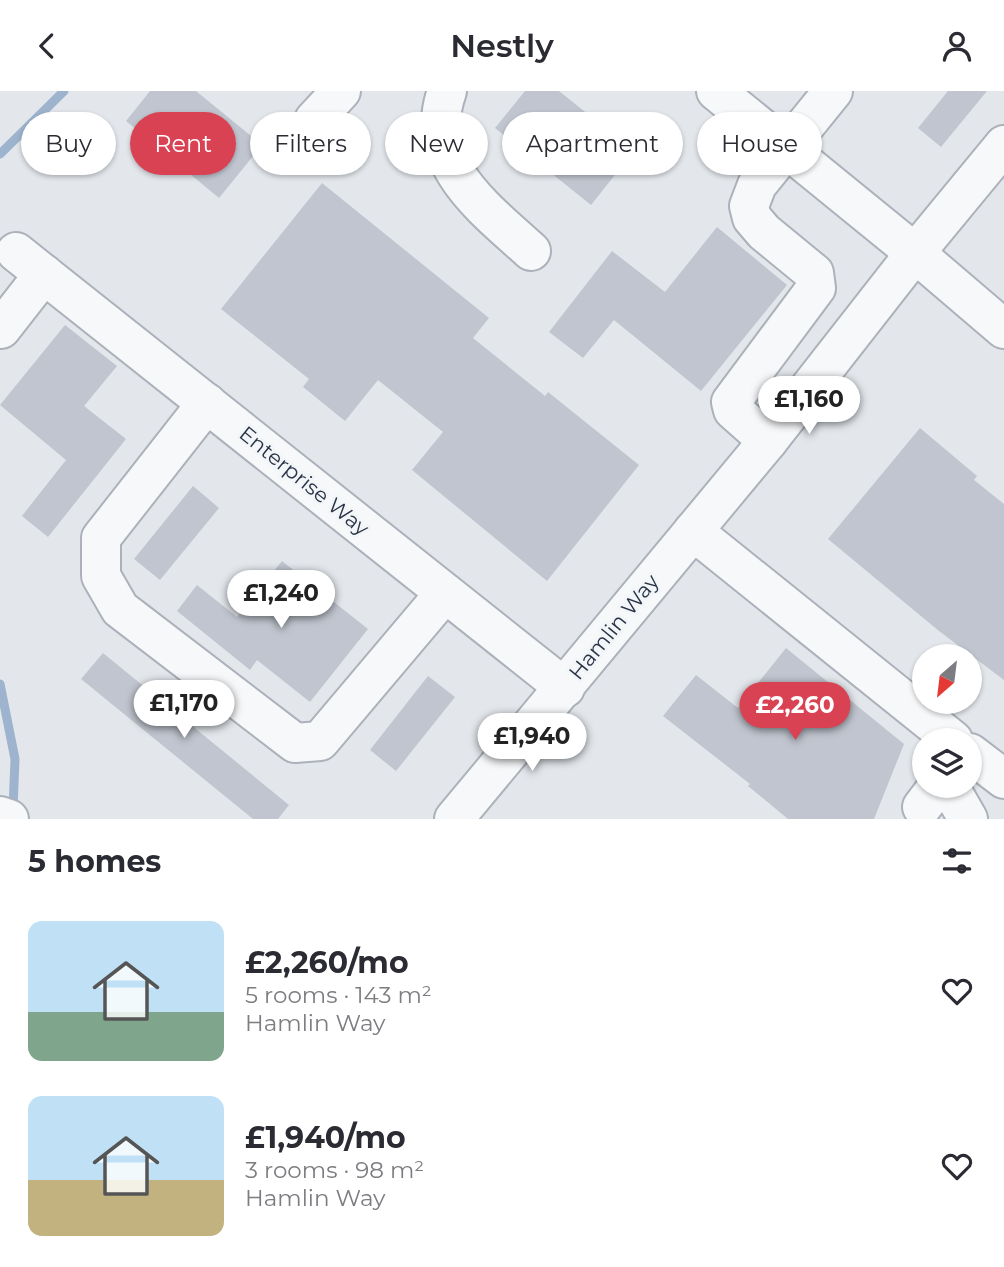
<!DOCTYPE html>
<meta charset="utf-8">
<style>
:root{--surface:#fff;--page:#f7f7f7;--text:#2b2b33;--muted:#7c7c81;--accent:#d84253}
body{margin:0;font-family:Montserrat,sans-serif;background:var(--page);color:var(--text);height:100vh;display:flex;flex-direction:column;font-size:26px;white-space:nowrap}
*{box-sizing:border-box;margin:0}
p{font-size:23px;color:var(--muted)}
.icon{flex:none;width:38px;height:38px;fill:none;stroke:currentColor;stroke-width:2;stroke-linecap:round;stroke-linejoin:round}
.map{position:relative;height:728px;overflow:hidden}
.sheet{display:flex;flex-direction:column;background:var(--surface);flex:1}
.sheet>*{flex:none}
.hud{position:absolute;left:21px;top:21px;width:962px;height:63px;display:flex;gap:14px}
.needle{width:46px;rotate:208deg}
.fabs{position:absolute;left:912px;top:553px;display:grid;gap:14px}
.fabs a{display:grid;place-items:center;width:70px;height:70px;border-radius:50%;background:var(--surface);box-shadow:0 2px 5px #0004;font-size:35px}
.price{position:absolute;translate:-50% -60px;padding:0 16px;border-radius:24px;background:#fff;color:#222;font-size:23px;line-height:46px;filter:drop-shadow(0 2px 4px #0008)}
.price::after{content:'';position:absolute;left:50%;top:42px;width:21px;height:16px;margin-left:-10px;background:inherit;clip-path:polygon(0 0,100% 0,50% 100%)}
.price.on{background:var(--accent);color:#fff}
ul{padding:0;list-style:none}
li{display:flex;align-items:center;gap:21px;height:175px;padding:0 28px}
li span{display:grid;place-items:center;flex:none;width:196px;height:140px;border-radius:14px;color:#555}
li>.icon{margin-inline-start:auto}
span .icon{width:84px;height:84px;fill:#fffc;stroke-width:1}
li b{font-size:30px}
h2{display:flex;justify-content:space-between;align-items:center;height:84px;padding:0 28px;font-size:30px}
.tag{padding:0 24px;border-radius:32px;background:var(--surface);box-shadow:0 2px 5px #0004;font-size:24px;line-height:63px}
.tag.on{background:var(--accent);color:#fff}
header{display:flex;justify-content:space-between;align-items:center;height:91px;padding:0 28px;background:var(--surface);font-size:32px;font-weight:600}
.map>svg:first-child{display:block}
</style>
<header><svg class="icon" aria-label="back" viewBox="0 0 24 24"><path d="M15 5l-7 7 7 7"/></svg>Nestly<svg class="icon" aria-label="person" viewBox="0 0 24 24"><circle cx="12" cy="8" r="4"/><path d="M4 21q1-7 8-7t8 7"/></svg></header>
<div class="map">
<svg width="1004" height="728" viewBox="0 0 1004 728">
<rect width="100%" height="100%" fill="#e3e7ec"/>
<g fill="none" stroke-linecap="round" stroke-linejoin="round">
<g stroke="#9db3ce" stroke-width="9">
<polyline points="0,63 64,0"/>
<polyline points="0,593 15,668 13,719"/>
</g>
</g>
<g fill="#c0c5cf">
<polygon points="150,0 196,0 262,54 219,107 126,30"/>
<polygon points="525,0 559,0 634,60 591,114 495,37"/>
<polygon points="948,0 987,0 941,56 918,37"/>
<polygon points="322,92 489,227 473,247 545,305 548,301 639,374 547,490 412,379 443,341 378,289 345,330 303,296 309,288 221,218"/>
<polygon points="717,136 787,194 701,300 614,229 583,267 549,241 612,160 665,201"/>
<polygon points="65,234 117,275 84,315 126,348 48,446 22,425 66,369 0,314"/>
<polygon points="920,337 977,385 974,389 1004,413 1004,589 939,540 828,448"/>
<polygon points="193,395 219,417 160,489 134,468"/>
<polygon points="282,470 368,538 310,611 257,569 250,579 177,520 197,494 237,526"/>
<polygon points="786,557 904,653 874,728 788,728 748,695 750,693 663,625 696,584 738,617"/>
<polygon points="103,562 289,714 278,728 253,728 81,588"/>
<polygon points="428,585 455,606 396,680 370,659"/>
</g>
<g fill="none" stroke-linecap="round" stroke-linejoin="round">
<g stroke="#acb1ba" stroke-width="42">
<g id="minor">
<path d="M447 0C421 72 484 117 531 160"/>
<polyline points="716,0 915,162 1004,238"/>
<polyline points="314,29 341,0"/>
<polyline points="16,161 565,597"/>
<polyline points="1,238 44,183"/>
<polyline points="207,312 101,447 101,485 120,518 295,652 320,650 445,502"/>
<polyline points="768,350 733,319 731,311 816,197 814,182 764,141 752,127 749,115 757,94 833,0"/>
<polyline points="693,440 953,649"/>
<polyline points="970,662 1004,688"/>
<polyline points="949,695 968,728"/>
<polyline points="922,716 938,695"/>
<polyline points="0,725 9,728"/>
<polyline points="454,728 768,350 915,162 1004,54"/>
</g>
</g>
<use href="#minor" stroke="#f7f8fa" stroke-width="38"/>
</g>
<g text-anchor="middle" stroke-width="6" stroke-linejoin="round" paint-order="stroke">
<g font-size="21" fill="#2a3346" stroke="#f3f6f9">
<text transform="translate(304 390) rotate(39)" y="7">Enterprise Way</text>
<text transform="translate(614 536) rotate(-51)" y="7">Hamlin Way</text>
</g>
</g>
</svg>
<div class="fabs">
<a><svg class="needle" viewBox="-14 -14 28 28"><path d="M0-13l5 13h-10z" fill="#e53935"/><path d="M0 13l5-13h-10z" fill="#7c7c81"/></svg></a>
<a><svg class="icon" aria-label="layers" viewBox="0 0 24 24"><path d="M12 4l9 5-9 5-9-5zM3 14l9 5 9-5"/></svg></a>
</div>
<b class="price" style="left:809px;top:345px">£1,160</b>
<b class="price" style="left:281px;top:539px">£1,240</b>
<b class="price" style="left:184px;top:649px">£1,170</b>
<b class="price on" style="left:795px;top:651px">£2,260</b>
<b class="price" style="left:532px;top:682px">£1,940</b>
<div class="hud">
<a class="tag">Buy</a>
<a class="tag on">Rent</a>
<a class="tag">Filters</a>
<a class="tag">New</a>
<a class="tag">Apartment</a>
<a class="tag">House</a>
</div>
</div>
<section class="sheet">
<h2>5 homes<svg class="icon" aria-label="filters" viewBox="0 0 24 24"><path d="M4 7h16M4 17h16"/><circle cx="9" cy="7" r="2"/><circle cx="15" cy="17" r="2"/></svg></h2>
<ul>
<li><span style="background:linear-gradient(#bfe0f5 65%,#7fa58c 0)"><svg class="icon" aria-label="home" viewBox="0 0 24 24"><path d="M3 11l9-7 9 7M6 9v11h12V9"/></svg></span><div><b>£2,260/mo</b><p>5 rooms · 143 m²</p><p>Hamlin Way</p></div><svg class="icon" aria-label="heart" viewBox="0 0 24 24"><path d="M12 20l-8-8c-3-5 5-10 8-4 3-6 11-1 8 4z"/></svg></li>
<li><span style="background:linear-gradient(#bfe0f5 60%,#c2b280 0)"><svg class="icon" aria-label="home" viewBox="0 0 24 24"><path d="M3 11l9-7 9 7M6 9v11h12V9"/></svg></span><div><b>£1,940/mo</b><p>3 rooms · 98 m²</p><p>Hamlin Way</p></div><svg class="icon" aria-label="heart" viewBox="0 0 24 24"><path d="M12 20l-8-8c-3-5 5-10 8-4 3-6 11-1 8 4z"/></svg></li>
</ul>
</section>
